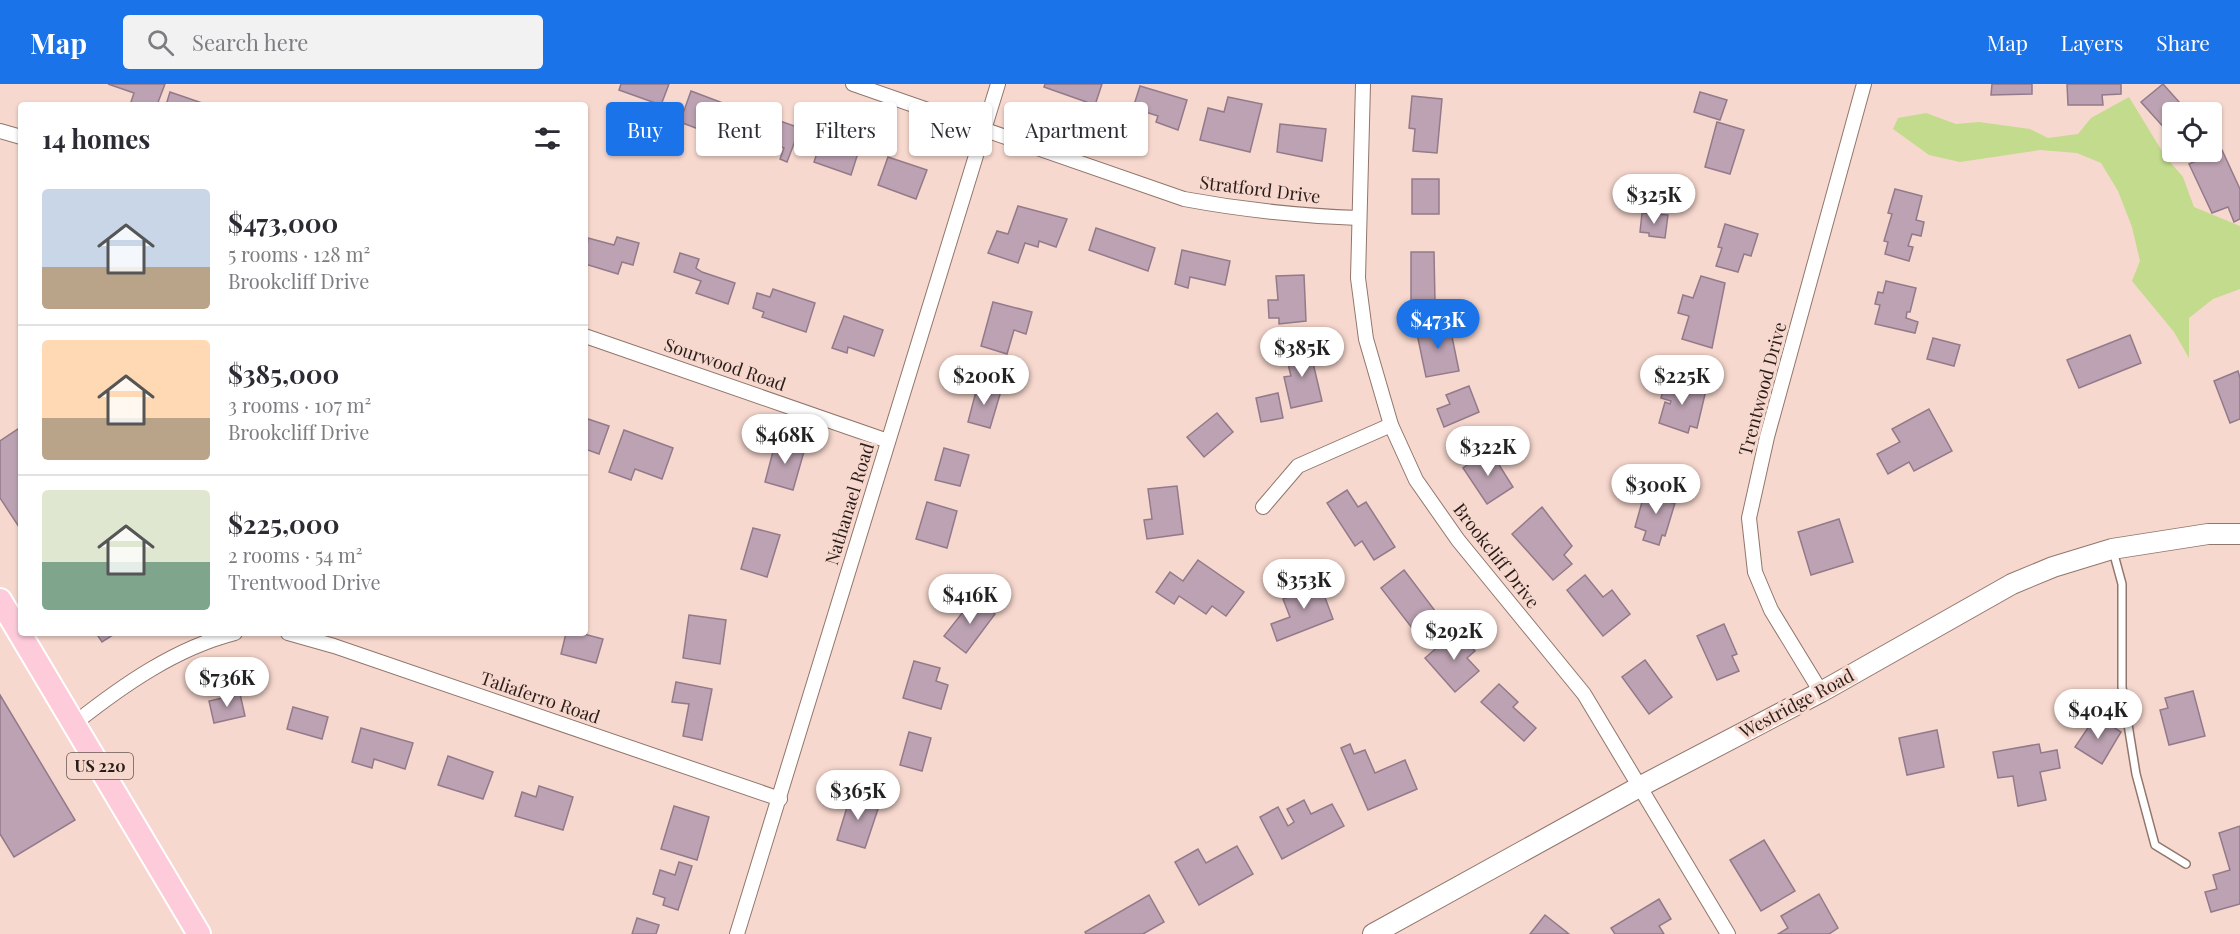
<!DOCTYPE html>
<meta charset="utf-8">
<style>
:root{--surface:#fff;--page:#f2f2f3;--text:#2b2b33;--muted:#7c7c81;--line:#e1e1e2;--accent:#1a73e8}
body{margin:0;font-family:"Playfair Display",serif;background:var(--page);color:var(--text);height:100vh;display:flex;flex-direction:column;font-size:22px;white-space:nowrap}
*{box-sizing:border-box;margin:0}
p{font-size:20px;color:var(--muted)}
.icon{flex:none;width:33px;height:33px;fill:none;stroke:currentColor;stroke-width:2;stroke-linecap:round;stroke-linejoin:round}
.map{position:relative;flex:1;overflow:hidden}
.panel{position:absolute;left:18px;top:18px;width:570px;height:534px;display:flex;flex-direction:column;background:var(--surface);border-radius:6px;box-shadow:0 2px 4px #0004}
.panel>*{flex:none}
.guide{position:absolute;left:606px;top:18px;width:570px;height:54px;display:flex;gap:12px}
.fabs{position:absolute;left:2162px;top:18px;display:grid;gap:12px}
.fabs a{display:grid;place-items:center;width:60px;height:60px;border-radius:6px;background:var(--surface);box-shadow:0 2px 4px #0004;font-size:30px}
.price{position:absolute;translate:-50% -51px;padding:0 14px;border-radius:21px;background:#fff;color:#222;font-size:20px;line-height:39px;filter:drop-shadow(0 2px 3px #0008)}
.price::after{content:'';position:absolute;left:50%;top:36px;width:18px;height:14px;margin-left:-9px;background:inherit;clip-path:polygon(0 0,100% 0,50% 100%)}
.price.current{background:var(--accent);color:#fff}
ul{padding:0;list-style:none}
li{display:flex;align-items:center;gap:18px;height:150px;padding:0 24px}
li+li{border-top:2px solid var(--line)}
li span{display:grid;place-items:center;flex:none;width:168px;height:120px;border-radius:6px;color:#555}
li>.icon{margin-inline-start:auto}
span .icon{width:72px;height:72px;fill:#fffc;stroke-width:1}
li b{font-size:26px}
h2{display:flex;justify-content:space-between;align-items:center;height:72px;padding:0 24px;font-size:26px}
.chip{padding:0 21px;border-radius:6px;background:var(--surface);box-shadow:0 2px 4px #0004;font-size:21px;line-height:54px}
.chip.current{background:var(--accent);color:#fff}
header{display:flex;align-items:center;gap:36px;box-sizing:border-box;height:84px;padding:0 30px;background:var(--accent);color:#fff}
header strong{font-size:28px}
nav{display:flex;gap:33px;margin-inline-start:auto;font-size:21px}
.search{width:420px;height:54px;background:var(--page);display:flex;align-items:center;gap:15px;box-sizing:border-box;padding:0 21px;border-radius:6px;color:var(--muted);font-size:22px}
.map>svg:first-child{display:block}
</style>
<header>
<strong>Map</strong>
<div class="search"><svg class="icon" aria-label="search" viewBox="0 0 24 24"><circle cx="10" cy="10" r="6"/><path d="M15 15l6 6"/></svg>Search here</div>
<nav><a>Map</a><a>Layers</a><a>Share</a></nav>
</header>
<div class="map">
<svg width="2240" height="850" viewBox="0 0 2240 850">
<rect width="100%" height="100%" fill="#f7d8ce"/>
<polygon fill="#c2db8c" points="2129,13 2165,72 2183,93 2194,123 2240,142 2240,205 2213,215 2189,234 2189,274 2174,248 2132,197 2140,177 2132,143 2118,107 2101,79 2077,69 2040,66 1960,78 1929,71 1893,45 1898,34 1926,29 1956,40 1979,38 2030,45 2048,54 2078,50 2091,34"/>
<g fill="#bca2b2" stroke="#937a8a" stroke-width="1.5">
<polygon points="108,0 165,0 157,21 130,21 134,9"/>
<polygon points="621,0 669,0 661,21 619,6"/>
<polygon points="1045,0 1102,0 1095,21 1044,3"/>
<polygon points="1992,0 2032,0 2032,10 1991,11"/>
<polygon points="2067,0 2121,0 2121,10 2102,11 2103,21 2068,21"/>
<polygon points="2163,0 2188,28 2172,28 2172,42 2167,47 2141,18"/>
<polygon points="1140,2 1187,16 1178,46 1156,38 1158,32 1133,24"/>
<polygon points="691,7 736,24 728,47 704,38 701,46 680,38"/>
<polygon points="170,8 202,19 201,21 166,21"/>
<polygon points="1700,8 1727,16 1720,36 1694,28"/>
<polygon points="1412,12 1442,15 1437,69 1413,67 1415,45 1409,44"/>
<polygon points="1228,13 1262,20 1250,68 1200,56 1208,24 1224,28"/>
<polygon points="754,28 800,44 787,78 780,75 784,64 768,58 766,66 744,58"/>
<polygon points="1717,38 1744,46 1730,90 1705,83"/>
<polygon points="1280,40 1326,45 1322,77 1277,68"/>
<polygon points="821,57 858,69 851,91 814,78"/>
<polygon points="2222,66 2240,105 2240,135 2234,138 2228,123 2212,129 2189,80"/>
<polygon points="888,73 927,86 916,115 878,101"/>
<rect x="1412" y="95" width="27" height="35"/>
<polygon points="1895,105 1922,112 1916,136 1924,138 1921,152 1912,150 1908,162 1913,163 1909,177 1885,170 1888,158 1884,157 1892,130 1888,129"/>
<polygon points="1018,122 1067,135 1056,163 1039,157 1038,163 1025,159 1018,179 988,169 997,147 1008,150"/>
<polygon points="1642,129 1668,131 1665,154 1649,152 1649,149 1640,148"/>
<polygon points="1725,140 1758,150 1751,172 1744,170 1738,188 1716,182 1722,164 1718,163"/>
<polygon points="1096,144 1155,164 1148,187 1089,166"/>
<polygon points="617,153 639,159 633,181 622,178 618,190 585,180 588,154 614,161"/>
<polygon points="1182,166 1230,177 1225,201 1190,193 1188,204 1175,200"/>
<polygon points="1411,168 1434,168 1435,218 1411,219"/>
<polygon points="680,169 699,175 696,184 702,188 735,199 728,220 696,209 701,197 674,188"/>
<polygon points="1304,191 1306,237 1279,240 1279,234 1269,234 1268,216 1278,216 1276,192"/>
<polygon points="1701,192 1725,199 1712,264 1682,255 1689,232 1678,229 1683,211 1693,214"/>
<polygon points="1886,197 1916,204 1910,228 1907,228 1906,234 1918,238 1915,249 1875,240 1880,221 1875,220 1878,208 1883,209"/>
<polygon points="773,205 815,219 806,248 762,233 764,228 753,224 757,209 770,213"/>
<polygon points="993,218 1032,228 1026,250 1014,246 1007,270 981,262"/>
<polygon points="844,232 883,246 874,272 848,263 847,269 832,264"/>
<polygon points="1449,238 1459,287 1426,293 1416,245"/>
<polygon points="2130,251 2141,279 2079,304 2067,276"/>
<polygon points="1933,254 1960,261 1954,282 1927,275"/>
<polygon points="1309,262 1322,317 1291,324 1284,293 1291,292 1285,268"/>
<polygon points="2238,287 2240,294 2240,335 2230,339 2214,297"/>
<polygon points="1666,296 1706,306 1697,344 1690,342 1688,349 1659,339 1665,318 1670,320 1671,317 1661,314"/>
<polygon points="978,300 1001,307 990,344 968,338"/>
<polygon points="1469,302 1479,328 1444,343 1437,325 1450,320 1446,311"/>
<polygon points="1278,309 1283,334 1261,338 1256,314"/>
<polygon points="1929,325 1952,367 1914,387 1909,378 1888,390 1877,370 1900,358 1892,345"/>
<polygon points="1217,329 1233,348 1204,373 1187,353"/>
<polygon points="585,334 609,342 599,370 585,365"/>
<polygon points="21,343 21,446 0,414 0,357"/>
<polygon points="624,346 673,364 662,395 635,385 631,396 609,388"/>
<polygon points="776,356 805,364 793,406 765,398"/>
<polygon points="944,364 969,371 960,402 935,396"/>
<polygon points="1489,365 1513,403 1487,420 1463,384"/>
<polygon points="1177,402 1183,450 1147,455 1144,436 1152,435 1148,405"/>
<polygon points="1656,404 1675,409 1672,419 1675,419 1665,452 1662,451 1659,461 1643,456 1646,447 1635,443 1644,411 1653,414"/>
<polygon points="1347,406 1358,423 1366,418 1395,463 1374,476 1362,457 1355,462 1327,419"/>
<polygon points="927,418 957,427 947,464 916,455"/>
<polygon points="1542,423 1572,462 1564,471 1572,480 1553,496 1512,450"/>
<polygon points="1839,435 1853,478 1811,491 1798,448"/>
<polygon points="753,444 780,451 767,493 741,485"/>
<polygon points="1198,476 1244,508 1226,532 1212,522 1206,530 1179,512 1174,520 1156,508 1170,488 1183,497"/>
<polygon points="1404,486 1442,536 1419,553 1381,504"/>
<polygon points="1585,491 1603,513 1612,506 1630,530 1603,552 1567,506"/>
<polygon points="1317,492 1333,535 1277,557 1271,540 1290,533 1283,515 1303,507 1299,499"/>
<polygon points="974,514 995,530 966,569 944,552"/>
<polygon points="689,531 726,536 720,580 683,574"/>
<polygon points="1724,540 1737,570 1732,572 1739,587 1717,596 1697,552"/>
<polygon points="1456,547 1475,567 1467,574 1479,587 1455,608 1425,574"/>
<polygon points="96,549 116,549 102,558"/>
<polygon points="566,549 580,549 603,555 596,579 561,570"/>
<polygon points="1645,576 1672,613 1649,630 1622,593"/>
<polygon points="914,577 940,584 936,597 948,601 941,625 903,614"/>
<polygon points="676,598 712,605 702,656 683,652 689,620 672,618"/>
<polygon points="1499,600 1518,618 1513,623 1536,644 1524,657 1481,618"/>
<polygon points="2193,607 2205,652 2169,661 2160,626 2168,624 2165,614"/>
<polygon points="240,610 245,632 214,639 209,617"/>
<polygon points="0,611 75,736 14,773 0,750"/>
<polygon points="293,623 328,633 322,655 287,645"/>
<polygon points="2096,632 2121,648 2102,680 2075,663"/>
<polygon points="361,644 413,659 405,685 374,675 372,684 352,678"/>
<polygon points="1937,646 1944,683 1907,691 1899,654"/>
<polygon points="909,648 931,654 922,687 900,681"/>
<polygon points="1350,660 1354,670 1365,666 1375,689 1405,676 1417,705 1368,726 1341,664"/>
<polygon points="2039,660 2041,669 2057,666 2060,684 2040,688 2046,716 2018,722 2013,692 1998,694 1993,668"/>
<polygon points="448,672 493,688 483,715 438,701"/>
<polygon points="539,702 573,713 563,746 515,732 522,708 536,713"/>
<polygon points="851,710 880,719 865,764 837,756"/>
<polygon points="1304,716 1311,730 1332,720 1344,742 1282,775 1260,733 1278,723 1288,742 1294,738 1287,725"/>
<polygon points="674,722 709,733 697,776 661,765"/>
<polygon points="2240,742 2240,820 2211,828 2205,808 2217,805 2213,791 2230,786 2219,749"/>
<polygon points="1764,756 1795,807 1761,827 1730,776"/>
<polygon points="1237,762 1253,790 1199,821 1175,778 1198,765 1206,779"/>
<polygon points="679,778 692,782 678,826 663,821 665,814 653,810 660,786 675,791"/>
<polygon points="1819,810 1838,844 1829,850 1778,850 1788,844 1781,832"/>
<polygon points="1149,811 1164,838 1143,850 1086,850 1085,848"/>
<polygon points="1659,815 1671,835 1659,842 1664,850 1615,850 1611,844"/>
<polygon points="1545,831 1569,850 1530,850"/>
<polygon points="637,834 659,841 656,850 632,850"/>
</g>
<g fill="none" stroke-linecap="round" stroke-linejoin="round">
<g stroke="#91766c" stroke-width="10">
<polyline id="service" points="2113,467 2122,500 2122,603 2136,690 2155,761 2186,780"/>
</g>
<g stroke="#91766c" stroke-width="16">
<g id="minor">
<path d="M853 0 1184 115C1243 126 1300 132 1359 134"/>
<polyline points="1363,0 1358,194 1366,255 1391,341 1416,396 1458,456 1584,610 1728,850"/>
<polyline points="0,47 21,53"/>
<polyline points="585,252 888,357"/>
<polyline points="1263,423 1298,382 1391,341"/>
<polyline points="288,549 334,562 780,715"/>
<polyline points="1821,608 1771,526 1755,488 1749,434 1767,353 1864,0"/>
<path d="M75 639C123 601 176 564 235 549"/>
<polyline points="737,850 998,0"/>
</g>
</g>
<g stroke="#91766c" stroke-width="22">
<polyline id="secondary" points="1373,850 1641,702 1821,608 2012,500 2053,483 2112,465 2208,450 2240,450"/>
</g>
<g stroke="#fff" stroke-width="26">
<polyline id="primary" points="0,516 199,850"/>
</g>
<use href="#service" stroke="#fff" stroke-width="7"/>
<use href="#minor" stroke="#fff" stroke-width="14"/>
<use href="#secondary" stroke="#fff" stroke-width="20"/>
<use href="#primary" stroke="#fecbdb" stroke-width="22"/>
</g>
<g text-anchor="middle" stroke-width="6" stroke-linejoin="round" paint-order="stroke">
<rect fill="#f7d8ce" stroke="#66554f" stroke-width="1.5" x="67" y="669" width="66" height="26" rx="4.5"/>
<g font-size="16" font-weight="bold" fill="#281d19">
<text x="100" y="688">US 220</text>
</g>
<g font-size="18" fill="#281d19" stroke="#f7d8ce">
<text transform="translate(1260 106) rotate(7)" y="6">Stratford Drive</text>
<text transform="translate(725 281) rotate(19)" y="6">Sourwood Road</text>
<text transform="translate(1763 305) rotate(-75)" y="6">Trentwood Drive</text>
<text transform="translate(850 420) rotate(-73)" y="6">Nathanael Road</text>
<text transform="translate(1496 472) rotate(52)" y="6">Brookcliff Drive</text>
<text transform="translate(540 614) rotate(19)" y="6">Taliaferro Road</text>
<text transform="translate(1797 620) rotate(-28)" y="6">Westridge Road</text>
</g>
</g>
</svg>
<div class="fabs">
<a><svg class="icon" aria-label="locate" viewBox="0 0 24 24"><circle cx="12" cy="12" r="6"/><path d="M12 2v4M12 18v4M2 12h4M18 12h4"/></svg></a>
</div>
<b class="price" style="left:1654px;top:141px">$325K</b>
<b class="price current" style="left:1438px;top:266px">$473K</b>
<b class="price" style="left:1302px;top:294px">$385K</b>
<b class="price" style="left:984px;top:322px">$200K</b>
<b class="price" style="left:1682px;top:322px">$225K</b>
<b class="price" style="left:785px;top:381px">$468K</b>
<b class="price" style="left:1488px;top:393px">$322K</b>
<b class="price" style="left:1656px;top:431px">$300K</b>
<b class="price" style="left:1304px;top:526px">$353K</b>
<b class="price" style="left:970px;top:541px">$416K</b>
<b class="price" style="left:1454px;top:577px">$292K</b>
<b class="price" style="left:227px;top:624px">$736K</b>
<b class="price" style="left:2098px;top:656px">$404K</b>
<b class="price" style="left:858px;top:737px">$365K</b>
<div class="guide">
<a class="chip current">Buy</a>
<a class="chip">Rent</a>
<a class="chip">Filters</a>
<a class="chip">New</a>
<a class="chip">Apartment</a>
</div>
<section class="panel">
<h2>14 homes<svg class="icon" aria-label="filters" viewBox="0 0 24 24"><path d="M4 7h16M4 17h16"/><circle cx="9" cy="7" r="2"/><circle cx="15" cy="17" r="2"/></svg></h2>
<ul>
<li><span style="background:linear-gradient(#c9d6e8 65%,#b9a48a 0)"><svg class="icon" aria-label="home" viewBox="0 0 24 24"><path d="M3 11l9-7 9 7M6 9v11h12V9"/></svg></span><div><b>$473,000</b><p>5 rooms · 128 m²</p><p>Brookcliff Drive</p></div></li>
<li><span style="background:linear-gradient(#ffd9b3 65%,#b9a48a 0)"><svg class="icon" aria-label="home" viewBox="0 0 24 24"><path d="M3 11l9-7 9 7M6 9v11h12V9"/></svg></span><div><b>$385,000</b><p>3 rooms · 107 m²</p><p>Brookcliff Drive</p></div></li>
<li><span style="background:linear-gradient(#dfe7d0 60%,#7fa58c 0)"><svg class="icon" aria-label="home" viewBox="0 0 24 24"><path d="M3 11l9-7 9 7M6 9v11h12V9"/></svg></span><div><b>$225,000</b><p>2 rooms · 54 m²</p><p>Trentwood Drive</p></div></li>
</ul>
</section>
</div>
